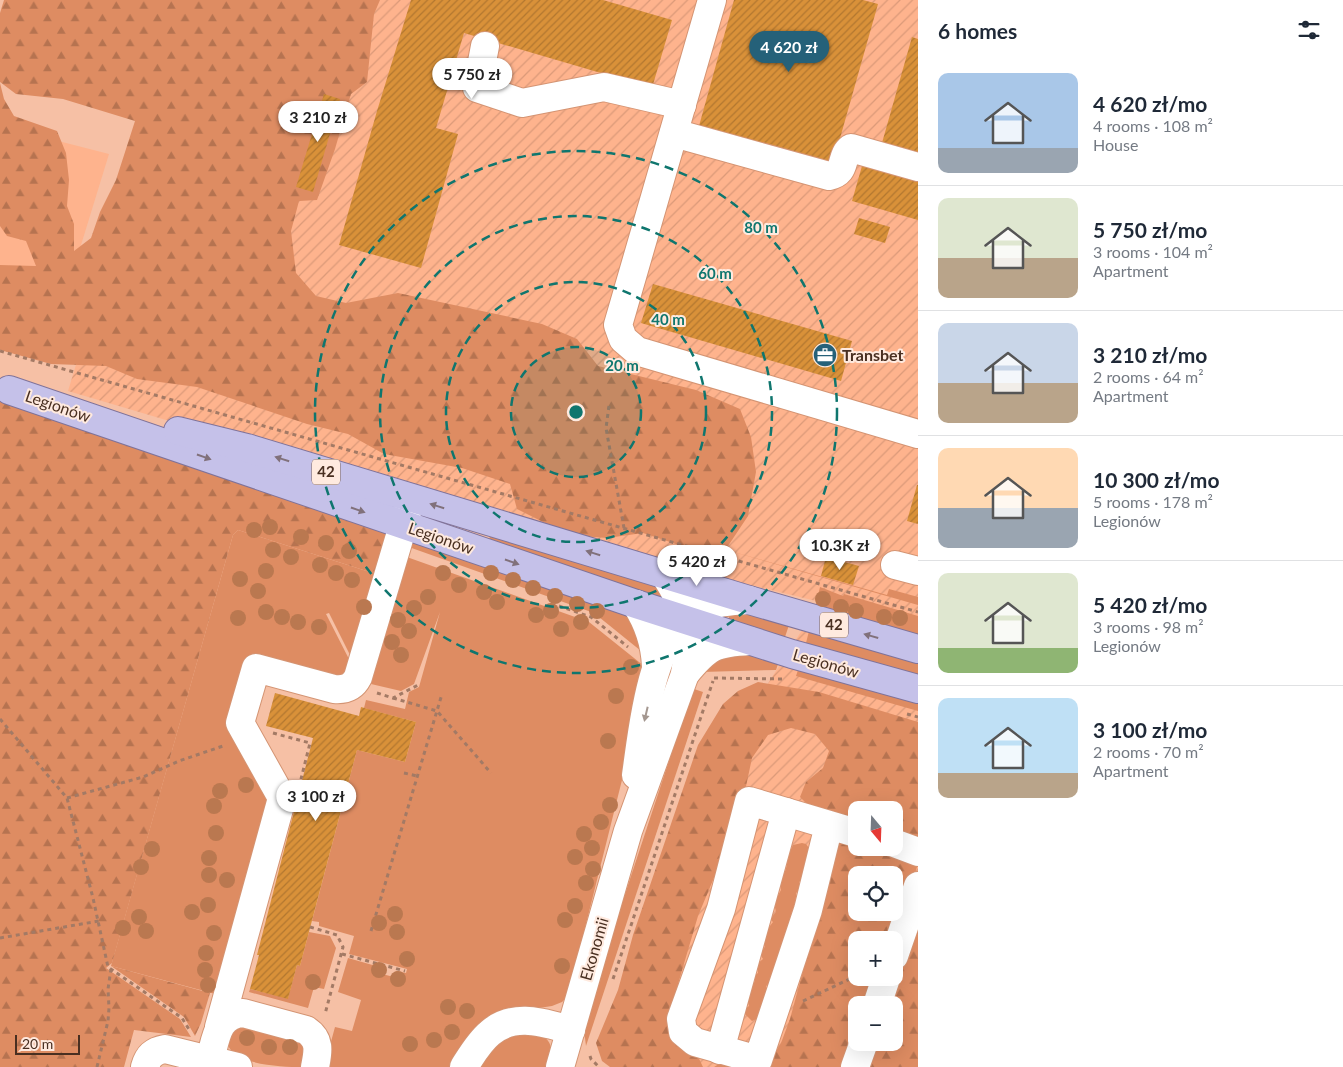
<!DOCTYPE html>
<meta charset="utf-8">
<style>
:root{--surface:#fff;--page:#f6f6f7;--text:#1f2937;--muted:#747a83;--line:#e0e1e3;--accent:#256179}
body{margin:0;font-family:Lato,sans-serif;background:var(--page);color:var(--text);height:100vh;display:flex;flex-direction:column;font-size:19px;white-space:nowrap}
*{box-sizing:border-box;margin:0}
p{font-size:16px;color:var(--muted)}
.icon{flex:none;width:28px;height:28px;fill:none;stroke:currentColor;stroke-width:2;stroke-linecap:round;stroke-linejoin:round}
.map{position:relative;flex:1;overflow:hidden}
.details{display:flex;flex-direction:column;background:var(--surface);width:425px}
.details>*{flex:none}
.needle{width:32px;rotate:161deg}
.tools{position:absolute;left:848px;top:801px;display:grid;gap:10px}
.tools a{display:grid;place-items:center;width:55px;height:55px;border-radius:10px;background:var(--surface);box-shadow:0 5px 20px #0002;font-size:25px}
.scale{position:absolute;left:15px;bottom:12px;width:65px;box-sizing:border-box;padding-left:5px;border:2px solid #492f21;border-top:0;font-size:14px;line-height:18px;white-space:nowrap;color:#492f21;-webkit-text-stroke:4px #ffeadf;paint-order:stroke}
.price{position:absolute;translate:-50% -42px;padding:0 11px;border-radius:18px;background:#fff;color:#222;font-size:16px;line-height:32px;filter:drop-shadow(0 1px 2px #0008)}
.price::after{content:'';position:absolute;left:50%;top:30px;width:15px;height:11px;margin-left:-8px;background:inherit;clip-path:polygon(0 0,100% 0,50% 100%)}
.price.current{background:var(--accent);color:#fff}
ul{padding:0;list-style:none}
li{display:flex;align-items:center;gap:15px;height:125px;padding:0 20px}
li+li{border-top:1px solid var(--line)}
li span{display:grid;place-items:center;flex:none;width:140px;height:100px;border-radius:10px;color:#555}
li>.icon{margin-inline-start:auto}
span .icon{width:60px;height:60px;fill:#fffc;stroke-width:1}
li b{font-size:21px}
h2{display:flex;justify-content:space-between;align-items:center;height:60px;padding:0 20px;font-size:21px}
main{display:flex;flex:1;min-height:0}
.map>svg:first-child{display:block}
</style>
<main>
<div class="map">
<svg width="918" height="1067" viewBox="0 0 918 1067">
<defs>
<pattern id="industrial-furrows" width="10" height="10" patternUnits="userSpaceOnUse" patternTransform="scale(1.25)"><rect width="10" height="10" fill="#feb38d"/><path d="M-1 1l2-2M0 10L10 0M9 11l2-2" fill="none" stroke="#db9a79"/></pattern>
<pattern id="forest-firs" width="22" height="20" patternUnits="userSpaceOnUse" patternTransform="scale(1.25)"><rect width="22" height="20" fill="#de8c62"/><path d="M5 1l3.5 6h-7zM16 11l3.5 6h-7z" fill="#b67350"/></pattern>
<pattern id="building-hatch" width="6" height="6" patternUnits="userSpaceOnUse" patternTransform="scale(1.25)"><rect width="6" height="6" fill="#d99139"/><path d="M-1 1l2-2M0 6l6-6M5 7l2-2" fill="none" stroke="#b27730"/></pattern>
</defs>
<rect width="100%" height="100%" fill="#f6c0a5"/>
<polygon fill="#feb38d" points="0,126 109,154 50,346 0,332"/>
<path fill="url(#industrial-furrows)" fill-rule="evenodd" d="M187 0H918V1067H610L760 696 820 602 719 577 247 444 68 391ZM856 810H894V848H856ZM856 875H894V912H856ZM856 940H894V978H856ZM856 1005H894V1042H856Z"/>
<g fill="#de8c62">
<polygon points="238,530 379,575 353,661 329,613 326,614 352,665 349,675 338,680 249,656 230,722 271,799 219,995 111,966 233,535"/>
<polygon points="490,536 493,536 656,587 660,590 662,596 660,598 489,540"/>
<polygon points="409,539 621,612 628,616 646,655 594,613 406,546"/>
<polygon points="723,549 887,595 889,589 918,597 918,605"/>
<polygon points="404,556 589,622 644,666 642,700 568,996 562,1002 552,1006 519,1011 452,1067 328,1067 326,1060 335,1027 352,1031 361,1000 338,992 348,958 383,968 382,974 394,977 396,971 406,973 407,969 349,954 354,936 319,926 319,922 312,921 357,750 405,762 416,722 364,708 366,700 405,709 409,692 419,687 440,612 414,684 401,691 371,684 397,594"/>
<path d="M820 587C828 590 835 593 843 596L844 594 918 616V637L815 608Z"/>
<polygon points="737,610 789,625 785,637 733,622 729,619 729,614"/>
<polygon points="809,631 918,663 918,675 806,643"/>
<polygon points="736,651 779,661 776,670 701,672 703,669"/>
<polygon points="799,667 918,701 918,711 796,676"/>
<polygon points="694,689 703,692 586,1046 584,1030 600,970 691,694"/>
<path d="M802 843 806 844 811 851 803 879 799 882 801 888 796 893C797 904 789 914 790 924L786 929 787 934 783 941 784 942 783 948 778 953 779 957 775 962 776 968 769 984 766 986 767 990 759 1018 752 1021 744 1013 743 1010 749 1006 747 999 750 993V987L754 983 755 980 753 981 752 977 758 973 757 964 763 959 760 954 765 947 762 941 767 933 766 931 773 922 770 919 776 912 774 903 781 890C779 877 785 876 787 864 789 857 789 852 793 845Z"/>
<polygon points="309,932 330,936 336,948 324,989 314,987 308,1008 249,992 250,989 288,998 297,965 300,966"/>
<path d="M239 1025 304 1042 305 1063 301 1067C285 1067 241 1065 231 1050 227 1046 228 1041 228 1035Z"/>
<path d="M507 1034C520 1034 552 1029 551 1051 551 1056 549 1062 548 1067H476Z"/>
</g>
<g fill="url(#forest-firs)" fill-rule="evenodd">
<polygon points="4,0 380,0 374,14 367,82 351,94 335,149 317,200 299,201 291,231 296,273 316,296 346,303 398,293 542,324 577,339 598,366 696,390 740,409 751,437 756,472 748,516 724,552 706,554 643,533 607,538 569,535 517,509 510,484 462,468 384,454 348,434 307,424 197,387 137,379 106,366 51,364 0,350 0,265 36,266 26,241 7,236 0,226 0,83 4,99 14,116 57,131 66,153 69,180 67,206 74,224 74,251 91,238 100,212 116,180 135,121 63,99 16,94 0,82 0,13"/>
<polygon points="0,387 392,532 379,575 238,530 233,535 112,963 106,968 180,1019 191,1037 134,1030 124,1067 0,1067"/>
<path d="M758 682 819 692 918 722V864L893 940H856V978H880L871 1005H856V1042L849 1067H714L722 1062 770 1061 781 1043 790 1019 808 952 818 900 813 810 800 797 806 782 823 768 829 751 815 734 791 728 768 735 752 758 745 791 718 868 698 916 676 991 675 1009 703 1067H610L602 1061 596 1043 618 990 633 935 698 745 723 704 738 691ZM856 810H894V848H856ZM856 875H894V912H856Z"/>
<polygon points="918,892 918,1067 867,1067 876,1043 894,1042 894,1005 888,1005 897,974"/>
<polygon points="111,966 210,993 201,1023 195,1036 184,1017"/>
</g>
<g fill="url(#building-hatch)">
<polygon points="411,0 603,0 672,20 652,88 464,33 436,128 458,134 421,268 339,245 377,111"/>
<polygon points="734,0 863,0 878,4 833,163 699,126"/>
<polygon points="912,37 918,39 918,160 880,150"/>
<polygon points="324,94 340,99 313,192 296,187"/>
<polygon points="862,166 918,182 918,220 852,201"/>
<polygon points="859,218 890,227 885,243 854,234"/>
<polygon points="653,284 852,341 841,381 641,323"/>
<polygon points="917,485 918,485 918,524 907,521"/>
<polygon points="826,557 859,566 853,585 821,576"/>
<polygon points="275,693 359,716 361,707 416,722 405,762 357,750 300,966 297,965 288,999 250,989 259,955 257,955 313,738 266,726"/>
</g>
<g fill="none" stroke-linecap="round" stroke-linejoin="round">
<g stroke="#d49473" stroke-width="30">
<g id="minor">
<polyline points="712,0 618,325 623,339 637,351 918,434"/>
<polyline points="485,46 477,88 522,103 604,87 682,105"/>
<path d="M674 133 829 176C848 172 839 157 851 148L918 167"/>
<polyline points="895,565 918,571"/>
<path d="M636 604C649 624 655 643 656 666"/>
<path d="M685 674C708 646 714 643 750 641"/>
<path d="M636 775C643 728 650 635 697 611 714 602 731 601 749 600"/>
<polyline points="829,825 808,910 758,1060 695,1042 683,1032 681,1019 721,909 749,801 856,833"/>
<polyline points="894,843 918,852"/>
<polyline points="894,956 918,886"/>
<polyline points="877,1005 886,978"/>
<path d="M219 1027 282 798 240 723 256 668 334 689C346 690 353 687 358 677L410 502"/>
<polyline points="720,1050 786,812"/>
<path d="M210 1060C216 1038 217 1015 243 1013L306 1030C321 1040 318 1052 315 1067"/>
<path d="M145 1067C148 1056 153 1051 165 1049L238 1067"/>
<path d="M464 1067C471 1056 479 1042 490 1033 514 1012 544 1023 571 1030"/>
<path d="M560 1067 628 831 685 674C692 633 688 610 665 575"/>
<polyline points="855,1067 864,1042"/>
</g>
</g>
<g stroke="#807399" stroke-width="30">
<g id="major">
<polyline points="9,390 636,604 792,654 918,689"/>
<polyline points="178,431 247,448 749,600 918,649"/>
</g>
</g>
<g stroke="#a37a65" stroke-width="3" stroke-dasharray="4 4" stroke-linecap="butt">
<polyline points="0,351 918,612"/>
<polyline points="609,406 606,428 624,528"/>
<polyline points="559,606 591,617 628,647"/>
<polyline points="714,678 783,679"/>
<polyline points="377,693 393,698 420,684"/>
<polyline points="393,698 437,711 491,773"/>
<polyline points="907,714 918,717"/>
<polyline points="0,719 67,798 93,898 108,967 182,1018 190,1031"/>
<polyline points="273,733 310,743 301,779"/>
<polyline points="404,773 417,776"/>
<polyline points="67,798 143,777 179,761 226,745"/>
<polyline points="310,927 337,935 343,947 325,1014"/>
<polyline points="371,931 442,694"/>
<polyline points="0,938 99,921"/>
<polyline points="342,954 405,971"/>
<polyline points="613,979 713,681"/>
<polyline points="803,1001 856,976"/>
<polyline points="590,1056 591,1059 599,1067"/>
<polyline points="97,1067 108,1021 109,1008 108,989 111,969"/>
</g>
<use href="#minor" stroke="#fff" stroke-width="28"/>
<use href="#major" stroke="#c5c1e9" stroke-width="28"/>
</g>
<g fill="#ba7850">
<circle cx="270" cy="527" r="8"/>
<circle cx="254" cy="530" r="8"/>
<circle cx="301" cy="537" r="8"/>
<circle cx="326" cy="543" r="8"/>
<circle cx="273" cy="550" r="8"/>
<circle cx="349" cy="551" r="8"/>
<circle cx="291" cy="557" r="8"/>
<circle cx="320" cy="565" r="8"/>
<circle cx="266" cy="571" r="8"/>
<circle cx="336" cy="573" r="8"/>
<circle cx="443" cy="573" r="8"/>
<circle cx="491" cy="573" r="8"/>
<circle cx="240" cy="579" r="8"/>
<circle cx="352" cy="580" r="8"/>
<circle cx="513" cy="580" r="8"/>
<circle cx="459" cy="585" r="8"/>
<circle cx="533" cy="588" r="8"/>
<circle cx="258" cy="591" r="8"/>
<circle cx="484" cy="592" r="8"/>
<circle cx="555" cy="596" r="8"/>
<circle cx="428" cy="597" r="8"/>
<circle cx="823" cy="599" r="8"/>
<circle cx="497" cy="602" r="8"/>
<circle cx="577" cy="604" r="8"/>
<circle cx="364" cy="607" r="8"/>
<circle cx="841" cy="607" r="8"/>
<circle cx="414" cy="608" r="8"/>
<circle cx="551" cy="611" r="8"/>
<circle cx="597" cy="611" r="8"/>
<circle cx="856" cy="611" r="8"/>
<circle cx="266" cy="612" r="8"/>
<circle cx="536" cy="615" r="8"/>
<circle cx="282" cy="617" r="8"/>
<circle cx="884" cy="617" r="8"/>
<circle cx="238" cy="618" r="8"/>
<circle cx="900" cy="618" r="8"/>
<circle cx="398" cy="620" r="8"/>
<circle cx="298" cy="622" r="8"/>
<circle cx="581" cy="622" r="8"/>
<circle cx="319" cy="627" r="8"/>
<circle cx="561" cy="629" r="8"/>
<circle cx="409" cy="631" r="8"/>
<circle cx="392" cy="642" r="8"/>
<circle cx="401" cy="655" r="8"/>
<circle cx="631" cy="667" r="8"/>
<circle cx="616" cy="696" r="8"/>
<circle cx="608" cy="741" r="8"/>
<circle cx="246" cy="785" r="8"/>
<circle cx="220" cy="791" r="8"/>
<circle cx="610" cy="805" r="8"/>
<circle cx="214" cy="806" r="8"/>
<circle cx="601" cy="822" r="8"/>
<circle cx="216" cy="833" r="8"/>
<circle cx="584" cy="834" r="8"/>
<circle cx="592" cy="848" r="8"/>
<circle cx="152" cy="849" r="8"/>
<circle cx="575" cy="857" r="8"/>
<circle cx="209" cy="858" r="8"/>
<circle cx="141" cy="867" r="8"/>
<circle cx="593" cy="869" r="8"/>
<circle cx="209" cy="875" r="8"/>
<circle cx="227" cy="880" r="8"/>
<circle cx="586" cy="883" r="8"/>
<circle cx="208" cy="905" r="8"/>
<circle cx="575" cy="906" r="8"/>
<circle cx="192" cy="912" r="8"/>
<circle cx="395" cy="914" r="8"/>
<circle cx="139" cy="917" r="8"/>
<circle cx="565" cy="920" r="8"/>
<circle cx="379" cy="923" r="8"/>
<circle cx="123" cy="928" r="8"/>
<circle cx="146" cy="931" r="8"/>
<circle cx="397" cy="932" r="8"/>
<circle cx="214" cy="933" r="8"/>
<circle cx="206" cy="953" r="8"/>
<circle cx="407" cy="959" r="8"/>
<circle cx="562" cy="966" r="8"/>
<circle cx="205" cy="970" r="8"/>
<circle cx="379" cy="970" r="8"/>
<circle cx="398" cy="979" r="8"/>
<circle cx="313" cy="982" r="8"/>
<circle cx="208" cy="985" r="8"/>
<circle cx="448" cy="1007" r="8"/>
<circle cx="467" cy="1011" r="8"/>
<circle cx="452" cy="1032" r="8"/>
<circle cx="247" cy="1038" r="8"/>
<circle cx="434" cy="1040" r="8"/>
<circle cx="410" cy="1044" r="8"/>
<circle cx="269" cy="1047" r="8"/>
<circle cx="290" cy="1047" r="8"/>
</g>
<defs><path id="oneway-solid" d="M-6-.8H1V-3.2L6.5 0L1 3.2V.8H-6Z" transform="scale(1.25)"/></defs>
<g fill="#81717b">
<use href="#oneway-solid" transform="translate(204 457) rotate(19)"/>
<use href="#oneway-solid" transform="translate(282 459) rotate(-163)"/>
<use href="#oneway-solid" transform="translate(437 506) rotate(-163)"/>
<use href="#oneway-solid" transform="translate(358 510) rotate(19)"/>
<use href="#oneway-solid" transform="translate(593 553) rotate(-163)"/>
<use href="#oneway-solid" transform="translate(512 562) rotate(19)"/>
<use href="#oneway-solid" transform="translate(871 636) rotate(-164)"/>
</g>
<use fill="#a49790" href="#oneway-solid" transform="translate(646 714) rotate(103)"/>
<circle cx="576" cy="412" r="65" fill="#0f766e" fill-opacity=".12"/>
<g fill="none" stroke="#0f766e" stroke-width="2.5" stroke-dasharray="9 6">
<circle cx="576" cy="412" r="65"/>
<circle cx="576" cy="412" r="130"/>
<circle cx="576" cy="412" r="196"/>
<circle cx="576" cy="412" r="261"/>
</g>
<defs>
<g id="office-disc" transform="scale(1.25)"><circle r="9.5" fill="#256179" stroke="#ffeadf"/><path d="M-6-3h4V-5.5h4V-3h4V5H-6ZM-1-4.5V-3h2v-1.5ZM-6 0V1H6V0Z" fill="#fff"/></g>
</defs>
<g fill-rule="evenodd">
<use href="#office-disc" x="825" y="355"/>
</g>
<g text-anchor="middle" stroke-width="4" stroke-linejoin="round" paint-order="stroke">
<g fill="#ffeadf" stroke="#80675a" stroke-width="1">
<rect x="312" y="459.5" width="28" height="25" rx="4"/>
<rect x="820" y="612.5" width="28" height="25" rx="4"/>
</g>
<g font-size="15" font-weight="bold" fill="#492f21">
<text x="326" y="477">42</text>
<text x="834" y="630">42</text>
</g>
<g font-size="16" font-weight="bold" fill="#492f21" stroke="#ffeadf" text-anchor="start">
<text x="842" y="361">Transbet</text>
</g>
<g font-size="16" fill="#492f21" stroke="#ffeadf">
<text transform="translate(58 406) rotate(19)" y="6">Legionów</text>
<text transform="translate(441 538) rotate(19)" y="6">Legionów</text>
<text transform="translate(826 663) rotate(16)" y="6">Legionów</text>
<text transform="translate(594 949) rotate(-74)" y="6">Ekonomii</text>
</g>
</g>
<circle cx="576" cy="412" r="8" fill="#0f766e" stroke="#ffeadf" stroke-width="2.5"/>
<g font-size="15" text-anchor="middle" font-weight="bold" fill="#0f766e" stroke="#ffeadf" stroke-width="4" stroke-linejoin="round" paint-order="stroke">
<text x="761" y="233">80 m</text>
<text x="715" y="279">60 m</text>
<text x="668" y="325">40 m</text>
<text x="622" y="371">20 m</text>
</g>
</svg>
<div class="tools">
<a><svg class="needle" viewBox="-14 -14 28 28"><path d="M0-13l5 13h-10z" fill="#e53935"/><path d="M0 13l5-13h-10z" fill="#747a83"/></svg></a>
<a><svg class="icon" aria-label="locate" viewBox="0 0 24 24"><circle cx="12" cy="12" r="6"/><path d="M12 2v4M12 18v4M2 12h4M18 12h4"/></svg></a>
<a>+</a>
<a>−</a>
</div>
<div class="scale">20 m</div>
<b class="price current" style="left:789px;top:73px">4 620 zł</b>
<b class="price" style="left:472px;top:100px">5 750 zł</b>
<b class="price" style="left:318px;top:143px">3 210 zł</b>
<b class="price" style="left:840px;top:571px">10.3K zł</b>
<b class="price" style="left:697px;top:587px">5 420 zł</b>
<b class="price" style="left:316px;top:822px">3 100 zł</b>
</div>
<section class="details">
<h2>6 homes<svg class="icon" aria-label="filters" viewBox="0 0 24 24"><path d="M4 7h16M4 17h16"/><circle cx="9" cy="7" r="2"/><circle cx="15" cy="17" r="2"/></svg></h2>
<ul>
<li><span style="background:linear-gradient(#a9c7e8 75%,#9aa5b1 0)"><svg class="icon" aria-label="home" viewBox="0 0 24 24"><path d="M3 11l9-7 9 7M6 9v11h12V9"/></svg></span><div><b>4 620 zł/mo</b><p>4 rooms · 108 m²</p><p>House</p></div></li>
<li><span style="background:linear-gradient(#dfe7d0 60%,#b9a48a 0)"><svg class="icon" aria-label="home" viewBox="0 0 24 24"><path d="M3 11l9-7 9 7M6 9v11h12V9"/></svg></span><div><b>5 750 zł/mo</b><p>3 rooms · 104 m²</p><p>Apartment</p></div></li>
<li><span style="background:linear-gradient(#c9d6e8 60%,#b9a48a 0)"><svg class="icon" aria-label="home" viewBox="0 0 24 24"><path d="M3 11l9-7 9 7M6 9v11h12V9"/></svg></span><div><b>3 210 zł/mo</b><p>2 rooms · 64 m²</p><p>Apartment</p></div></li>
<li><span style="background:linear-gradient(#ffd9b3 60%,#9aa5b1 0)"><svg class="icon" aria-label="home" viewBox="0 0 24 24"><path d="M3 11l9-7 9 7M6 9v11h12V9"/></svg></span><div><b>10 300 zł/mo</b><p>5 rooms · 178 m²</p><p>Legionów</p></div></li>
<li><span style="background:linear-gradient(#dfe7d0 75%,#8fb573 0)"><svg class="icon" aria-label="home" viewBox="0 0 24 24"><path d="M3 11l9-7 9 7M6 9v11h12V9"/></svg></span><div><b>5 420 zł/mo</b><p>3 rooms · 98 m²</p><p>Legionów</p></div></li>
<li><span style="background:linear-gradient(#bfe0f5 75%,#b9a48a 0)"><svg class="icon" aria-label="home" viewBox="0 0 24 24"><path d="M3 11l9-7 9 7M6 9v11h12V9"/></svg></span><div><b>3 100 zł/mo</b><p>2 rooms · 70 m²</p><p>Apartment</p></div></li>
</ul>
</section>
</main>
